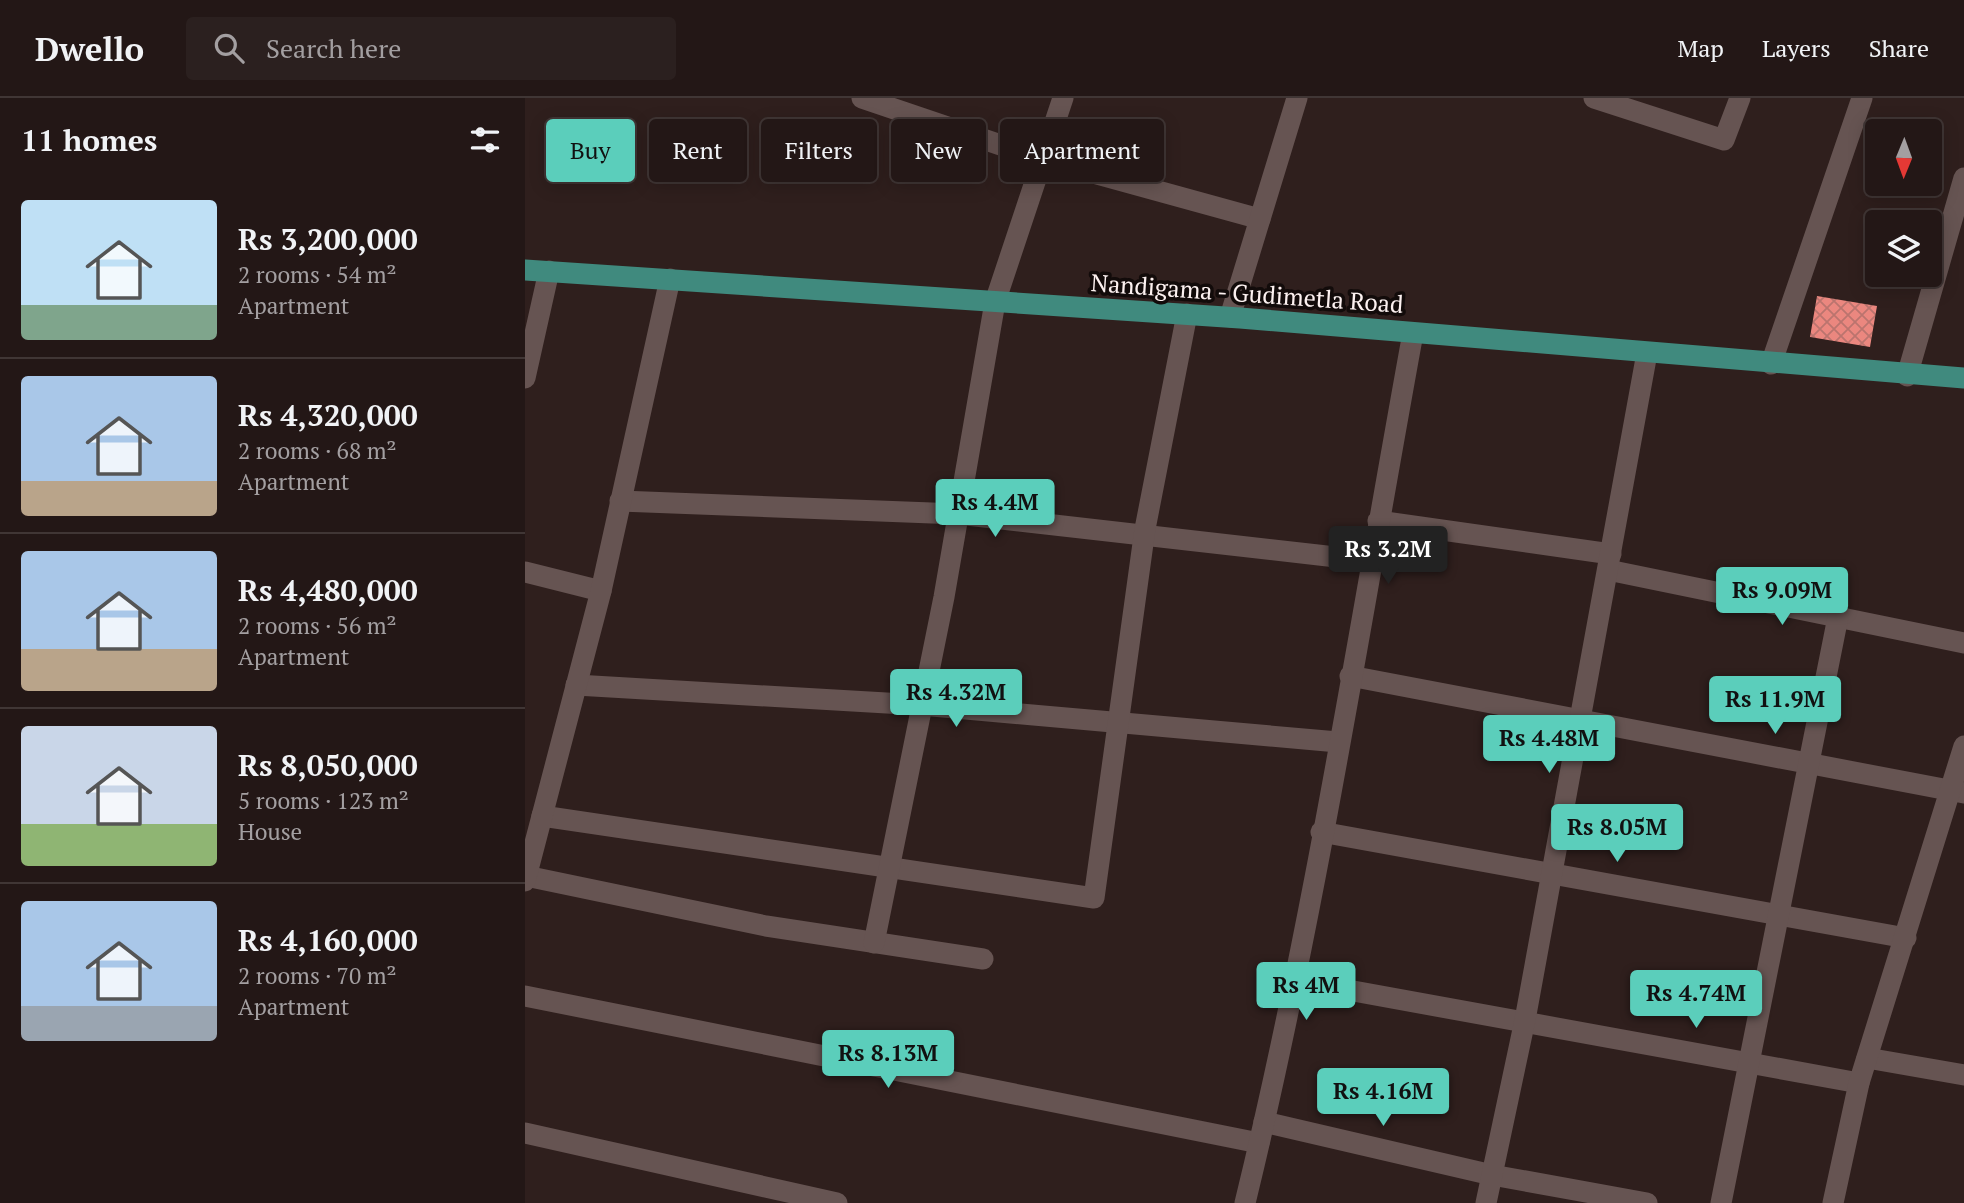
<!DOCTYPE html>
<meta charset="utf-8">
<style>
:root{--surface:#231716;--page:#2b201f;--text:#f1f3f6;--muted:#a39fa1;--line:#403635;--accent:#5bcebb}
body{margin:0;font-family:"PT Serif",serif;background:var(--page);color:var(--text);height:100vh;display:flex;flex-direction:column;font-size:26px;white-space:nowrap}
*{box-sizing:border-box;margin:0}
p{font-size:23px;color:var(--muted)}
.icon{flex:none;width:38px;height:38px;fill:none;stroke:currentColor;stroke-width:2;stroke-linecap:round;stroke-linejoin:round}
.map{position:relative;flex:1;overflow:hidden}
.panel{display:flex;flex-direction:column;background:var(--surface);width:525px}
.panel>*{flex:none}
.guide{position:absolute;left:21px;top:21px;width:665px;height:63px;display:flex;gap:14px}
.needle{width:46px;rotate:181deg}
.controls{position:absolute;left:1340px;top:21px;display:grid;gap:14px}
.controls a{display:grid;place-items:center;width:77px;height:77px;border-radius:7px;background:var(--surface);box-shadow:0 4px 18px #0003,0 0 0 2px var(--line);font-size:35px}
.price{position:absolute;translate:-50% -60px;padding:0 16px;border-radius:7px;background:var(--accent);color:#111;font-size:23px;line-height:46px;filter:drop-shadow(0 2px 4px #0008)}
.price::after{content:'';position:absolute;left:50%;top:42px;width:21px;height:16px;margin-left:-10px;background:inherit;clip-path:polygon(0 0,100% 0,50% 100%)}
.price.active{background:#222;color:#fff}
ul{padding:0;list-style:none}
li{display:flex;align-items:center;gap:21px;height:175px;padding:0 21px}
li+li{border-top:2px solid var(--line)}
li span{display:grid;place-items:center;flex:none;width:196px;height:140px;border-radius:7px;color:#555}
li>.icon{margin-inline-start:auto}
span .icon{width:84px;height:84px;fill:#fffc;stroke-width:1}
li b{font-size:30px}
h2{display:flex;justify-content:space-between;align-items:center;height:84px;padding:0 21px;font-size:30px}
.pill{padding:0 24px;border-radius:7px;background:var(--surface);box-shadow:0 4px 18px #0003,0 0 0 2px var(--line);font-size:24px;line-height:63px}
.pill.active{background:var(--accent);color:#111}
header{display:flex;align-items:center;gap:42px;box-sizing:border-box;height:98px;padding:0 35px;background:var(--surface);border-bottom:2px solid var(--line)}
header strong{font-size:33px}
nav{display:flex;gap:38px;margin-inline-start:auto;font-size:24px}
.search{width:490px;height:63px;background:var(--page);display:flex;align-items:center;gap:18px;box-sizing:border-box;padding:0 24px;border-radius:7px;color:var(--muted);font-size:26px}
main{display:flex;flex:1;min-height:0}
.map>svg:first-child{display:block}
</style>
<header>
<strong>Dwello</strong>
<div class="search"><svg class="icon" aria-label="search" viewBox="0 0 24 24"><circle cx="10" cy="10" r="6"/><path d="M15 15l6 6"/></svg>Search here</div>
<nav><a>Map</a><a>Layers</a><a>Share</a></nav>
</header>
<main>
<section class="panel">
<h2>11 homes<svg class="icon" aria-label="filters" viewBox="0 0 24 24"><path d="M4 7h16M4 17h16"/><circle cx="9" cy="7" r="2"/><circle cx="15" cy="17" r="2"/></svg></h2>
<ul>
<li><span style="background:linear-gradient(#bfe0f5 75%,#7fa58c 0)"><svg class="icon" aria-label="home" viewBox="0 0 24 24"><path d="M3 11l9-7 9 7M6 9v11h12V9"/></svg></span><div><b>Rs 3,200,000</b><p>2 rooms · 54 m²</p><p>Apartment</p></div></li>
<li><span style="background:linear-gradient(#a9c7e8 75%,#b9a48a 0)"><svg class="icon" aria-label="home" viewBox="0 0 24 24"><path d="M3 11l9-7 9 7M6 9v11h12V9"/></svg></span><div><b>Rs 4,320,000</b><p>2 rooms · 68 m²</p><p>Apartment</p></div></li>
<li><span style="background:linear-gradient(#a9c7e8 70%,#b9a48a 0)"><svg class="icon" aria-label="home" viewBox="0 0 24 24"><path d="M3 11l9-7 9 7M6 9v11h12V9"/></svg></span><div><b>Rs 4,480,000</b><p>2 rooms · 56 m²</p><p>Apartment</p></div></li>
<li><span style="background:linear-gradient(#c9d6e8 70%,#8fb573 0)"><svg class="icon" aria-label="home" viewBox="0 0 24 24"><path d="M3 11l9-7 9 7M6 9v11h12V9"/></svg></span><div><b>Rs 8,050,000</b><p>5 rooms · 123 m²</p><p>House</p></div></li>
<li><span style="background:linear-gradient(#a9c7e8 75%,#9aa5b1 0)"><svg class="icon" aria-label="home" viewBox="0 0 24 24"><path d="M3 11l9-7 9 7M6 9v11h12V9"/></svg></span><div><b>Rs 4,160,000</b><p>2 rooms · 70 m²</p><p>Apartment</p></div></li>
</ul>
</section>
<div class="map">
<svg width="1439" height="1105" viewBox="0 0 1439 1105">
<defs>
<pattern id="building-cross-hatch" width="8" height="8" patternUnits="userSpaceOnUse" patternTransform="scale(1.75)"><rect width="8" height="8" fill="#eb877f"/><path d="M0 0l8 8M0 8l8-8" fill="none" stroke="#bb746e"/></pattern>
</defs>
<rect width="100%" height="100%" fill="#2f1f1d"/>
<polygon fill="url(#building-cross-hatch)" points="1292,198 1352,208 1345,249 1285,239"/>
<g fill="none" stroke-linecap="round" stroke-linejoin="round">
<g stroke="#665452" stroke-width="21">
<polyline points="337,0 517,61 735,121"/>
<polyline points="1069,0 1199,42 1215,0"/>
<polyline points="705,219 772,0"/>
<polyline points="1246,266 1337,0"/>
<polyline points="1382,278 1439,80"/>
<polyline points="0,280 24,173"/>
<polyline points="95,403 433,416 846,463"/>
<polyline points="853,423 1086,456"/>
<polyline points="1083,472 1439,545"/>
<polyline points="0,474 76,493"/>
<polyline points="825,578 1439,695"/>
<polyline points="51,587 396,607 813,644"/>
<polyline points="17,718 569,800 620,431 662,216"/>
<polyline points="796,734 1381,840"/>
<polyline points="1,778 241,828 458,861"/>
<polyline points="0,783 76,493 145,181"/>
<polyline points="349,845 419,499 470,204 538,0"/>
<polyline points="768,882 1334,985"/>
<polyline points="0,898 734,1045"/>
<polyline points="1342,960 1439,977"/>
<polyline points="739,1024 967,1077 1122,1105"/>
<polyline points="0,1035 312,1105"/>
<path d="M720 1105C790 818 835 525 888 235"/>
<polyline points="961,1105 1000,922 1122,255"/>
<polyline points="1196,1105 1313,519"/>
<polyline points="1308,1105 1334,985 1439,648"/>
</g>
<polyline stroke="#408a7e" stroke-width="21" points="0,172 715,220 1439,280"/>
</g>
<g text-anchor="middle" stroke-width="7" stroke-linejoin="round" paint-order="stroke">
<g font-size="24" fill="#fcf1f0" stroke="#120b0a">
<text transform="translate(722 196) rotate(4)" y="8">Nandigama - Gudimetla Road</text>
</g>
</g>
</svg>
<div class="controls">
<a><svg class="needle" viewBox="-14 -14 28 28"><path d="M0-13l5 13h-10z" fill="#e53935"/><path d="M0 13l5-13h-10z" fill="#a39fa1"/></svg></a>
<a><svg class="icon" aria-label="layers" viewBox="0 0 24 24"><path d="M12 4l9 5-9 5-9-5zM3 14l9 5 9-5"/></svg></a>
</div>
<b class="price" style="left:470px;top:441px">Rs 4.4M</b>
<b class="price active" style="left:863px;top:488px">Rs 3.2M</b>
<b class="price" style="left:1257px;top:529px">Rs 9.09M</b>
<b class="price" style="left:431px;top:631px">Rs 4.32M</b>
<b class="price" style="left:1250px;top:638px">Rs 11.9M</b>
<b class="price" style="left:1024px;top:677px">Rs 4.48M</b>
<b class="price" style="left:1092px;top:766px">Rs 8.05M</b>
<b class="price" style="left:781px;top:924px">Rs 4M</b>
<b class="price" style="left:1171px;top:932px">Rs 4.74M</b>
<b class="price" style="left:363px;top:992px">Rs 8.13M</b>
<b class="price" style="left:858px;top:1030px">Rs 4.16M</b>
<div class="guide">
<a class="pill active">Buy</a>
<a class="pill">Rent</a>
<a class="pill">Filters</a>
<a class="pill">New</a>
<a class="pill">Apartment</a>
</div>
</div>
</main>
